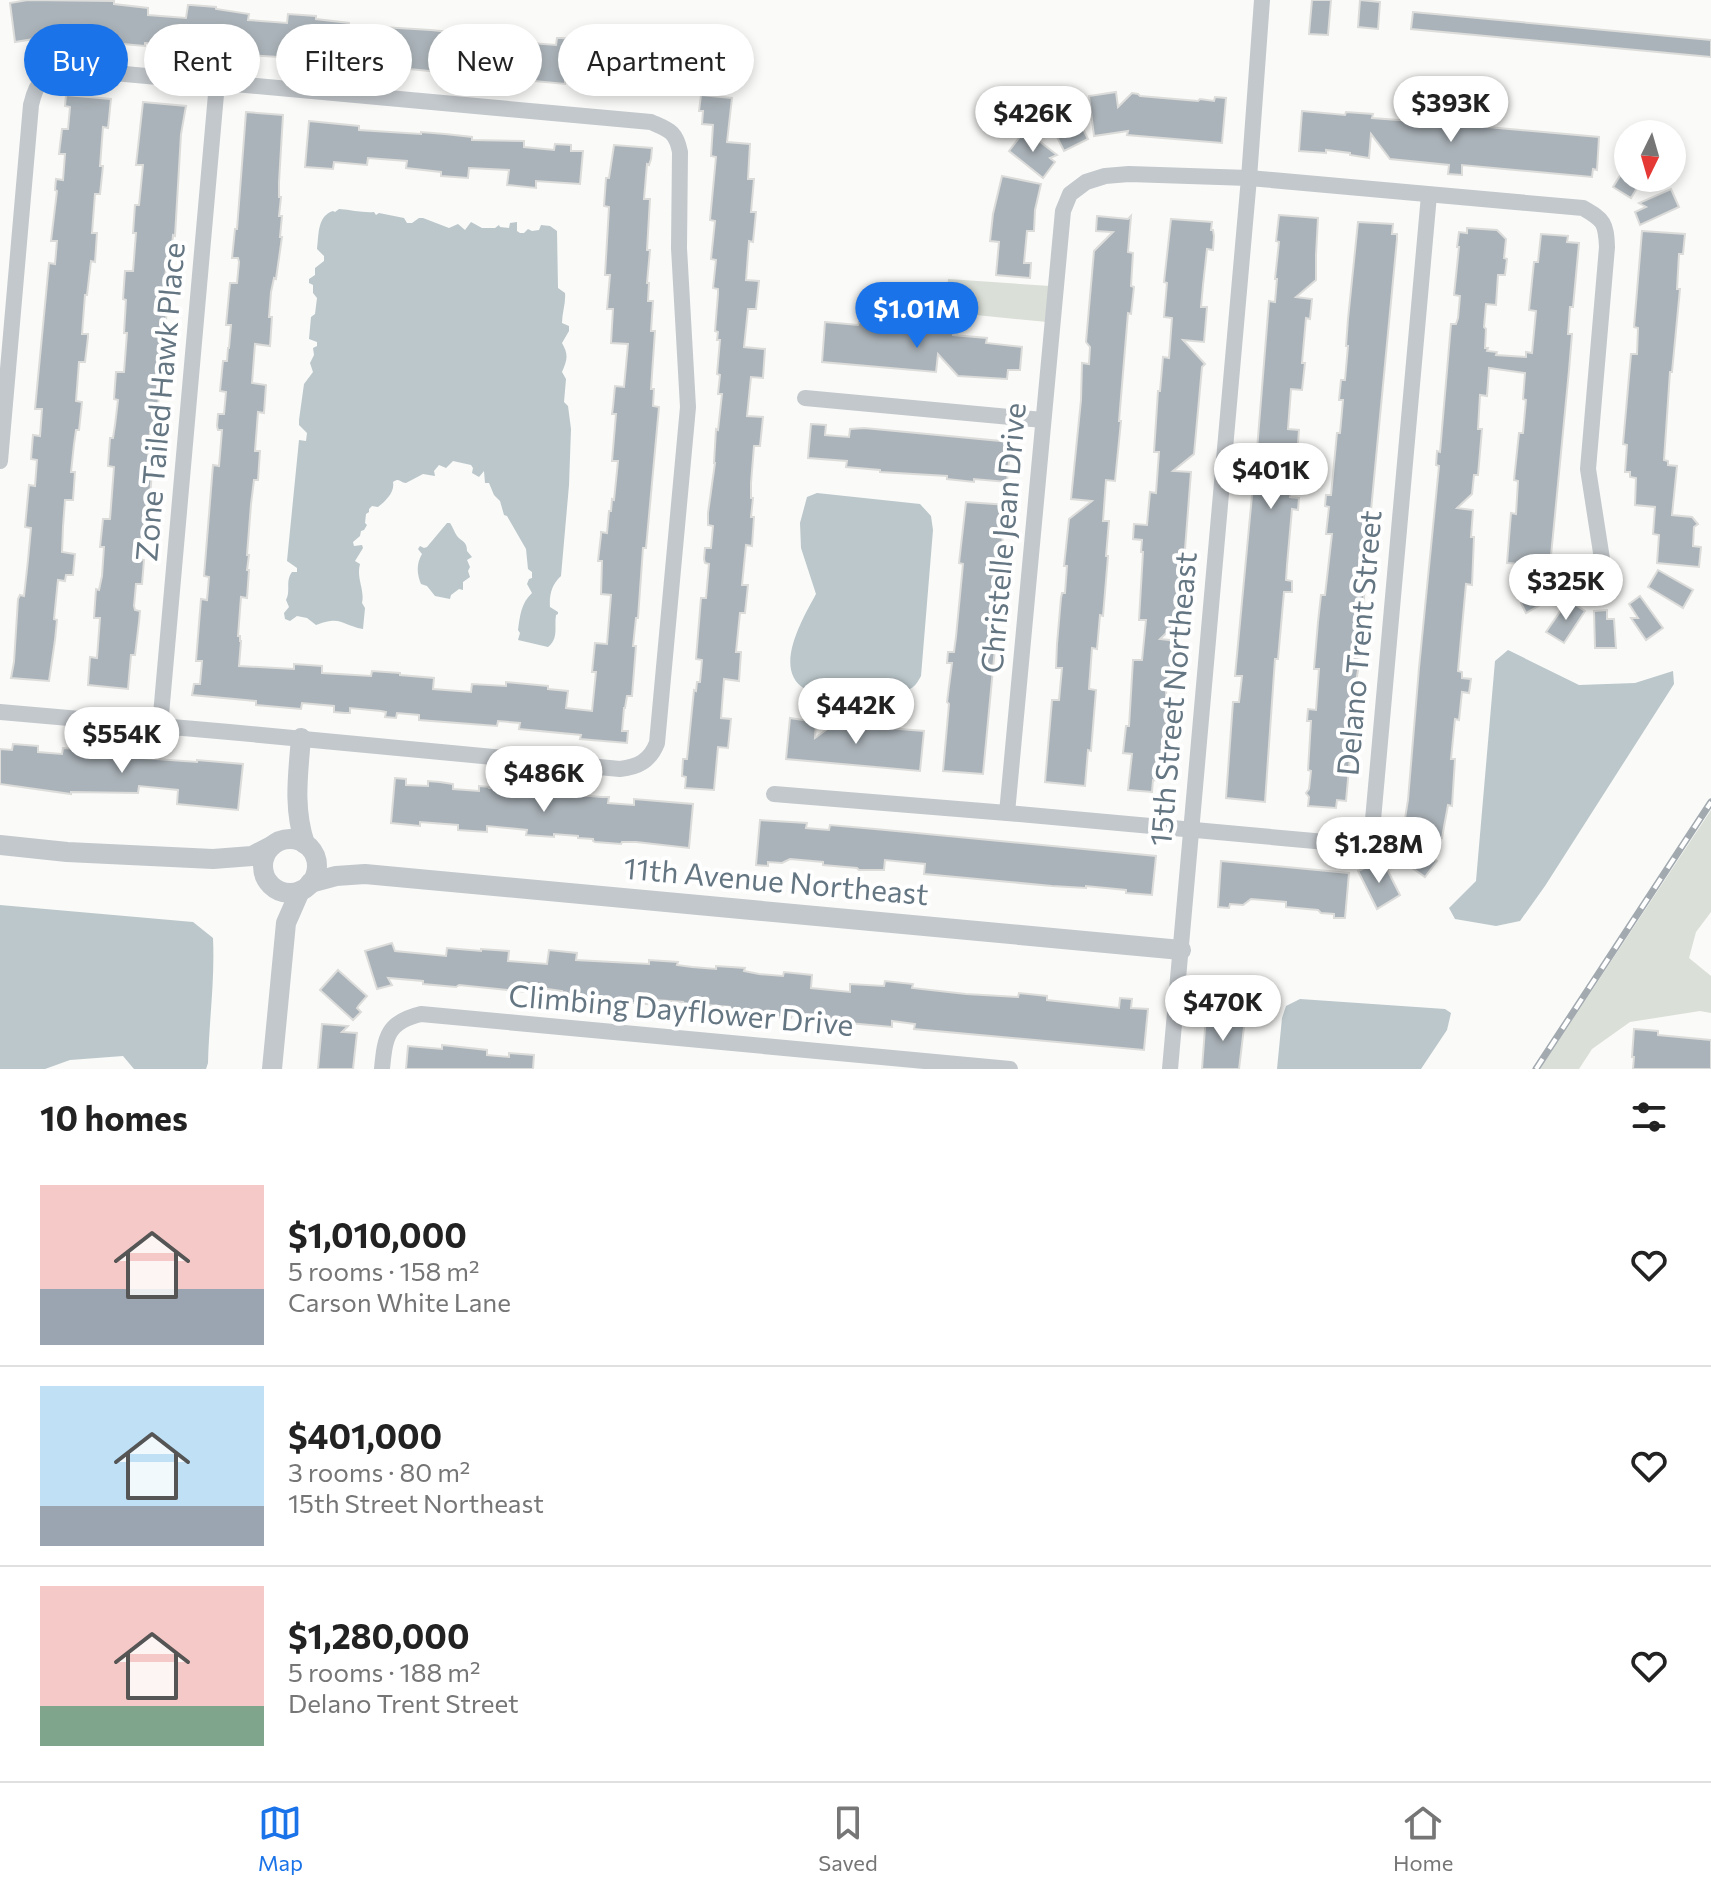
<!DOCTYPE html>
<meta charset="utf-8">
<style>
:root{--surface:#fff;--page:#f6f6f6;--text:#222;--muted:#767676;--line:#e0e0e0;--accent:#1a73e8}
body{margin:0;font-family:Commissioner,sans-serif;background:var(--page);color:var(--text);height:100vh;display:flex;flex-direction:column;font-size:30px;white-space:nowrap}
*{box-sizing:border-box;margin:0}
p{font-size:26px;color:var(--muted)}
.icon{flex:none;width:44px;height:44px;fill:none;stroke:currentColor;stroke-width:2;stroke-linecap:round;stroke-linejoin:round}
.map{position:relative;height:1069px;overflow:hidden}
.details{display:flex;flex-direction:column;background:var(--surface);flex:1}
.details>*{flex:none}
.hud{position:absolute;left:24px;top:24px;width:800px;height:72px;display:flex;gap:16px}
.needle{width:52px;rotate:185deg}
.tools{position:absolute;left:1614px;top:120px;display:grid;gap:16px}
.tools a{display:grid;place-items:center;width:72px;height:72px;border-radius:50%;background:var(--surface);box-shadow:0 4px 12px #0003;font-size:40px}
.price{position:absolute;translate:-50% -68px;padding:0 18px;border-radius:28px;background:#fff;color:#222;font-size:26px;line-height:52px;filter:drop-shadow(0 2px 4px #0008)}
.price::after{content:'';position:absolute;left:50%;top:48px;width:24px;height:18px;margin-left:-12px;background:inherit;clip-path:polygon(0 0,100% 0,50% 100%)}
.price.selected{background:var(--accent);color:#fff}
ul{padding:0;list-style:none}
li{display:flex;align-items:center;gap:24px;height:200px;padding:0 40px}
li+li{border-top:2px solid var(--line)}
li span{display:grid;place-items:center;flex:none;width:224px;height:160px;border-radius:0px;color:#555}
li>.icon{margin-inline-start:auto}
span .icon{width:96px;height:96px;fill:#fffc;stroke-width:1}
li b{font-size:34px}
h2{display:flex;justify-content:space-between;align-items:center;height:96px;padding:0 40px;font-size:34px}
.chip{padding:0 28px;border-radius:36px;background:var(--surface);box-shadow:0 4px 12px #0003;font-size:28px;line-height:72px}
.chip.selected{background:var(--accent);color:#fff}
.tab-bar{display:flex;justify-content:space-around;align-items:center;height:112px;border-top:2px solid var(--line);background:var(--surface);font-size:22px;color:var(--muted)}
.tab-bar a{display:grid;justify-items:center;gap:4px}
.tab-bar .selected{color:var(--accent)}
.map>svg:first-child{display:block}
</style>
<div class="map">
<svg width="1711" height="1069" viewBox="0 0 1711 1069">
<rect width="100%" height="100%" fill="#fafaf8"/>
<g fill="#dadfd7">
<polygon points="948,279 1050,286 1047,322 946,312"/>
<polygon points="1711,810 1711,912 1696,932 1689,958 1711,976 1711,1013 1700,1011 1630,1022 1592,1049 1579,1069 1540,1069"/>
</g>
<g fill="#bbc7cb">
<path d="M339 209C352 210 363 213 374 212L376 215 379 213 404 218 407 223H412L419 218H423L449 228 458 224 465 230 471 222 482 228H495L499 225 500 227 509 228 510 223 517 222V231L520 233H524L528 229 532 231 539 230 541 225 550 226 557 231 558 288 565 293C566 303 562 313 562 323L569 326V331L562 343C569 355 567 360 562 372L566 379 564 402 568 406 571 429 569 485 561 576C552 584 549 595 550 607L558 612V614L556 615C554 627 559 638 548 647L518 640 520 633 518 630C520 616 521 603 532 593L527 584 529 579 532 578V572L528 569 526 549 507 516 504 515 500 501 494 495 489 483H485L484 471 479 477 472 473 473 468 471 465 453 461 446 468 439 465 434 471 435 476 423 474 406 483C400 483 400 477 393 482 395 492 386 501 378 507L372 506 369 509V512L366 514 365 523 367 525 364 530 361 531 360 536 353 542 354 546 362 545 363 548 355 561 360 564C356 578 365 590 362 603L365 608 363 629C341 625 342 615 316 625L307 618 297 616 290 621 285 619 284 613 289 607 286 600C291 591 285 581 292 572H297V568L287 561 299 440 306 441 307 433 299 425V420L304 384 313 372 310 363 314 355 313 348 317 346V342L309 339 311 317 315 314 317 298 313 293V285L309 283V279L315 275V268L324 261V256L317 249C319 235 317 216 333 211L335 212Z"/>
<path d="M817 493 920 504 931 516 933 530 921 676C917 683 915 687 908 690 887 699 829 691 805 689 772 670 803 618 816 594L801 548 800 523 807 497Z"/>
<path d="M447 523H450C453 527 454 532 457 536 462 542 467 541 467 551L472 557 467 560 470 567 468 571 470 577 463 582V590L459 589 451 595 450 599 435 596 427 586 421 584C417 574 416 564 422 554L418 549 420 546 424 548 427 547Z"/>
<polygon points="1508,650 1579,685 1635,683 1673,671 1674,684 1545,886 1520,921 1496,926 1455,919 1449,908 1476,881 1495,661"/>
<path d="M0 905 193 922 213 938C215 980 209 1021 208 1063L206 1069H134L123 1056 70 1060 45 1069H0Z"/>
<polygon points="1300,999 1445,1009 1451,1013 1447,1030 1421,1069 1277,1069 1282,1018 1286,1006"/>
</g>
<g fill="#aab3b9" stroke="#dcdcda" stroke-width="2">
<polygon points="28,0 114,1 114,4 148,8 148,15 186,18 188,5 191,5 216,7 216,9 249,14 248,20 287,23 288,14 316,16 316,19 349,23 349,25 431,30 450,32 450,34 489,38 490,32 518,34 518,42 556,45 557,38 561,38 586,40 586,43 599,45 624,47 624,44 687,51 683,89 670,88 669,93 649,92 590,86 591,81 565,78 565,84 367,65 334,63 301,60 302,54 279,53 279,57 246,55 221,53 221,47 196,45 195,51 184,50 184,46 160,44 145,43 145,46 99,42 99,41 86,40 87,35 61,33 60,39 46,37 15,42 10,3"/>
<polygon points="1312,0 1331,0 1328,35 1309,34"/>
<polygon points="1360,0 1380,2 1378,29 1358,27"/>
<polygon points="1413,12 1711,40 1711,57 1411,29"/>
<polygon points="1116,92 1118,107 1132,93 1138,94 1140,96 1198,101 1200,99 1214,101 1215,97 1226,98 1222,143 1127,135 1128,131 1094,136 1089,96"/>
<polygon points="66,95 111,99 108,128 103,127 100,166 103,166 100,194 95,194 92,233 97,233 95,262 91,261 87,295 85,295 82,334 88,334 88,337 85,362 79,362 76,401 82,402 79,430 76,430 74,444 71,472 75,472 73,500 65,500 63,527 62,552 75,554 73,575 66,575 65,581 58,580 54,619 57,620 55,640 49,681 11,678 14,662 18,599 20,595 24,596 28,560 31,528 25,527 29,485 35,486 37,460 31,459 33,435 40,436 42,409 35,409 49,263 55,264 57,241 51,241 57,191 55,190 56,179 63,180 65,154 59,154 62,129 68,129 70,107 65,106"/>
<polygon points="701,95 732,98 727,142 750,144 748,179 754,179 751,212 756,212 753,242 749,241 746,280 759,281 756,309 748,309 744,347 765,349 763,378 751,377 747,416 763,417 760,446 754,446 751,483 751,498 753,498 751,517 754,517 752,546 746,545 742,585 748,585 745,613 740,613 736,652 741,652 739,681 724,679 721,718 731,719 728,748 718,747 714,790 685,788 686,777 682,776 683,759 687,759 694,690 696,691 697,682 700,682 702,660 696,659 701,598 706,598 709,564 705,563 704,559 705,548 711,548 713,526 708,525 708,513 715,463 714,463 716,429 718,430 722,394 718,394 720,375 717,374 720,340 717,340 718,332 715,331 718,294 718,289 713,288 716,260 711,259 715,221 710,220 716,157 711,156 713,125 702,124 703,111 699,111"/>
<polygon points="143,102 186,106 181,134 175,236 173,235 170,269 166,269 164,291 168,292 165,335 162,369 161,369 156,433 150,433 148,459 153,459 147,534 142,534 139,559 144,560 142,584 136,584 134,606 135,610 140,611 139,622 135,655 131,655 128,689 88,685 90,657 97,658 100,618 94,618 96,589 99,590 102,576 104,547 100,547 103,519 110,519 114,467 108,466 110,438 113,438 115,425 118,400 114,399 116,372 124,372 127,333 124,333 126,300 123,299 125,271 133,271 136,233 133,233 135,205 139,205 143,165 136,165"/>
<polygon points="1071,105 1088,139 1064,151 1047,117 1054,114 1056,108 1061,110"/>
<polygon points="1302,111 1345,115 1346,112 1373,114 1372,118 1439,123 1439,120 1466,122 1466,125 1599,137 1597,170 1593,169 1592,177 1462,165 1462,175 1448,174 1449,165 1390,159 1371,134 1369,158 1350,155 1350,153 1326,150 1326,153 1299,151"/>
<polygon points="246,112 283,115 279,182 279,197 281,197 279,216 282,216 280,237 282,237 276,279 274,278 271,292 269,317 272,317 270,346 255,344 252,383 266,385 264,413 258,412 255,451 260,451 258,480 254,480 251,504 247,555 249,555 247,570 249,570 247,598 241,597 238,636 240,636 240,641 241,641 239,666 294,669 294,664 322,666 322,673 371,676 372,671 400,673 400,675 434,678 433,689 471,692 472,684 506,686 506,682 548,686 548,689 568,691 566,708 592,711 596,672 592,672 595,643 607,644 611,595 601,594 602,561 598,561 601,535 601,532 607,533 609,511 611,511 612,499 614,500 618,461 612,461 616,414 612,414 613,407 615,386 624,387 628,344 611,343 613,309 607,309 610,275 605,275 609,207 604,206 606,178 609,178 614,145 652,148 651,159 649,165 647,164 644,199 650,199 647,250 650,250 647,283 649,283 648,301 653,301 651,331 655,331 651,389 654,389 653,406 659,407 646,548 643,548 638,618 636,618 633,646 636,646 632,696 627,696 625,708 624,708 622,731 628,731 627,743 580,739 581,735 519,729 520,723 498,721 497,726 419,720 419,715 397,713 396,718 385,717 386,712 381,711 350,708 350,713 345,713 334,712 334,706 302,703 301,709 256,705 256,701 192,695 194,684 200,684 202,661 196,661 201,599 207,600 209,577 204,576 213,465 219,466 222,430 218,430 217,426 218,414 224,414 226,392 220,391 223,361 227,361 228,348 229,348 231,325 226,325 230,283 237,283 239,262 238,258 232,258 235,229 237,229"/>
<polygon points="309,121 359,126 359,130 421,134 421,132 445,134 472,137 472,140 524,141 524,147 554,150 555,144 571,145 571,151 583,151 580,184 536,181 536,188 507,185 509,170 469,168 468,178 441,176 441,172 406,168 407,161 368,158 367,165 334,162 333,169 305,167"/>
<polygon points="1025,130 1057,155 1050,158 1055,162 1043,178 1009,151"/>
<polygon points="1628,163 1628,178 1643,178 1631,198 1613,187"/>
<polygon points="1002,176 1041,184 1035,210 1034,231 1027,231 1024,263 1031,263 1030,278 996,275 999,242 990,241 993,214"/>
<polygon points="1671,189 1679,207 1640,225 1635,212 1646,207 1639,203"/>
<polygon points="1279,215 1318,218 1316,255 1316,280 1296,297 1312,299 1310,319 1306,318 1302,363 1305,363 1302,390 1291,389 1288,429 1299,430 1297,457 1294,457 1290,497 1299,498 1298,510 1292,509 1287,565 1286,580 1292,581 1292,592 1284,592 1278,659 1275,659 1265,802 1226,798 1233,702 1239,702 1242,676 1235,676 1254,474 1260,474 1262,451 1257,450 1269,301 1275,302 1277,279 1275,279 1279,242 1276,241"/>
<polygon points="1097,216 1128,219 1131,216 1128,252 1133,253 1131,286 1134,287 1131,314 1128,313 1119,421 1121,421 1115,481 1106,480 1103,521 1109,521 1106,556 1108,556 1103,616 1100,615 1097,649 1092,648 1089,689 1096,690 1091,751 1088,750 1085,786 1045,782 1052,700 1059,700 1062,668 1056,668 1057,644 1061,598 1062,593 1065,593 1067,566 1064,566 1069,519 1092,501 1071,499 1081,400 1082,363 1089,364 1090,347 1086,342 1094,251 1113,232 1096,231"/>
<polygon points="1171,219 1212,222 1211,230 1213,230 1214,236 1213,250 1207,249 1203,285 1201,307 1207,307 1204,342 1183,340 1205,364 1202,367 1194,454 1173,471 1191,472 1184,562 1185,562 1179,621 1160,639 1178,641 1175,676 1168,676 1166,694 1171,699 1163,781 1153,780 1152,792 1128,790 1132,754 1123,753 1126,726 1129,726 1133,660 1142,660 1146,620 1139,620 1143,552 1141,552 1142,540 1133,539 1134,524 1147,525 1150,492 1156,493 1159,452 1154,452 1158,391 1160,391 1163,357 1169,358 1172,318 1164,317 1167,283 1164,282"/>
<polygon points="1358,222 1393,224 1392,234 1397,234 1397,239 1369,531 1359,665 1353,699 1351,725 1353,725 1346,801 1337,800 1336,808 1308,806 1309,797 1306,793 1309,789 1311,771 1308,770 1311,721 1307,721 1308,709 1316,710 1319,669 1314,669 1318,622 1321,595 1325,595 1332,534 1326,534 1329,507 1325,506 1326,495 1331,495 1337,433 1340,433 1343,400 1339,400 1341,380 1345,380 1348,346 1346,346 1348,319"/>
<polygon points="1467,228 1497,230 1506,239 1504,258 1507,259 1505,275 1498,275 1496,305 1486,304 1484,327 1486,329 1485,348 1488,348 1487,351 1497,352 1496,355 1526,357 1526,352 1532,353 1536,311 1529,310 1534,262 1538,262 1541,234 1568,236 1567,242 1579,243 1573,307 1570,307 1568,334 1572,334 1569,370 1550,566 1507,563 1511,513 1516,514 1518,481 1514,480 1519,433 1523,433 1526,400 1523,399 1525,373 1489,368 1487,396 1480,395 1478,429 1482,429 1478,475 1474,475 1472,494 1457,508 1473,510 1471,537 1474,537 1472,585 1466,584 1458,671 1462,672 1462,678 1471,679 1469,693 1462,692 1459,720 1455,719 1451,759 1455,759 1452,806 1448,805 1442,838 1403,831 1408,800 1419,668 1439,466 1436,465 1437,451 1440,452 1451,324 1456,324 1458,318 1460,296 1454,295 1459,247 1457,247 1459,232 1467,233"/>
<polygon points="1642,231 1685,234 1683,254 1679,254 1677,289 1680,289 1672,372 1670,372 1664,460 1668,461 1668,465 1677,466 1672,515 1692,517 1698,524 1694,527 1693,546 1701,547 1699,567 1657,563 1659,535 1653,534 1655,507 1635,505 1636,478 1630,477 1630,472 1625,472 1627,445 1623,444 1631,354 1637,354 1638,328 1634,327"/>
<polygon points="825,322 858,325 859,322 886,324 885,328 926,332 926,329 953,331 953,335 987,338 986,343 1022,347 1020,370 1008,370 1007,379 958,376 938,354 936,372 822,362"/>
<polygon points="811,424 826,425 825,435 849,437 850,429 864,428 1011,442 1007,482 974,479 974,482 947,479 947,476 880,472 880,470 846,467 847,461 808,458"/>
<polygon points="966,502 1008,505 1006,519 1004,519 1002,547 1004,547 1004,553 983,774 943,771 949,704 947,702 952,663 947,663 948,652 954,652 956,637 963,564 959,563"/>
<polygon points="1658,570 1693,590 1683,608 1648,587"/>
<polygon points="1553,575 1563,592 1526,613 1521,603 1524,601 1520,593"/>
<polygon points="1640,596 1663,628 1646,640 1631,618 1638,618 1629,604"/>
<polygon points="1568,600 1585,611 1564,643 1546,632"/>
<polygon points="1607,610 1607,619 1614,619 1616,648 1595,648 1594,611"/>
<polygon points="790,718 816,722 815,738 834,724 863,728 863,726 924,731 920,771 786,759"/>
<polygon points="13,744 38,746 38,752 62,754 63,748 125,753 129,754 129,757 197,762 197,760 243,764 238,810 177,804 178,790 139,786 138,793 71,792 71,794 0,784 0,749 12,750"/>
<polygon points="395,778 406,779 406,785 428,786 428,781 440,782 453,784 453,789 479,791 479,786 491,787 490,788 602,797 609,797 608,803 634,805 634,799 693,804 689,848 636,842 622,842 621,844 595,842 593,841 593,839 578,838 578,836 554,834 554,837 526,835 527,830 487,826 487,832 458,830 458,825 420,822 420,826 391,823"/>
<polygon points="760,820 807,823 806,828 829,830 830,825 875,829 1156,856 1152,895 1126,893 1126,890 1086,886 1086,888 1052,886 924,874 925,864 885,860 884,870 859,870 857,868 823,865 823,862 790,859 782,863 768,862 768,866 756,865"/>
<polygon points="1402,835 1437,861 1425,877 1390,852"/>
<polygon points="1221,861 1349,873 1345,918 1334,918 1334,914 1321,913 1318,910 1286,907 1286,902 1251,899 1243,905 1230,904 1229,908 1218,907"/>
<polygon points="1383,861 1400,895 1377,909 1358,871 1371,865 1375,873"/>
<polygon points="392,943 395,951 446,956 447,948 481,951 481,949 509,951 508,961 547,964 549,950 577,953 576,960 649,964 649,960 678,962 677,965 692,967 716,969 716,966 745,968 744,971 759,974 783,976 784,972 812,975 811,988 850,992 850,984 884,986 885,981 913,984 912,988 966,994 1018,997 1019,993 1047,996 1047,1000 1119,1008 1120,998 1132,999 1131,1008 1148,1009 1144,1050 914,1029 915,1024 892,1021 892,1027 827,1021 827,1018 792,1015 791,1018 729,1012 730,1007 708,1005 707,1010 682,1008 683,1002 657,1000 657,1005 561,997 562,991 540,988 540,991 526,990 526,992 459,985 456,987 423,984 423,981 388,978 392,985 377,989 365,951"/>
<polygon points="338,970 367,996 359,1005 357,1008 361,1012 353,1020 320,990"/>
<polygon points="1206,1015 1245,1019 1239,1069 1202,1069"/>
<polygon points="322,1024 348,1026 342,1032 357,1033 353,1069 318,1069"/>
<polygon points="1634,1029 1658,1031 1658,1035 1711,1040 1711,1069 1633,1069 1634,1057 1632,1057"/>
<polygon points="442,1045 487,1050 487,1055 509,1057 509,1053 534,1055 533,1069 406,1069 408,1046 442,1049"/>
</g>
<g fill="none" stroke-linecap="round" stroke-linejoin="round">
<g stroke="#c3c8cc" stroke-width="16">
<polyline points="805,398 1043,420"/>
<path d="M0 461 31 105C37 79 44 74 70 69L651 122C669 130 676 131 680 152L679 248 688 407 657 743C650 761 638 767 620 769L229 732 0 712"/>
<polyline points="160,726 217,83"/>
<path d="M774 794 1007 813 1348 844C1362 840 1368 833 1373 820L1429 195"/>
<path d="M1007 813 1063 211 1070 194 1086 182 1105 176 1129 174 1249 178 1583 208C1604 220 1606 223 1607 247L1588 469 1602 559"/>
<path d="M382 1069C385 1037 387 1022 421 1014L1010 1069"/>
<polyline points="1170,1069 1249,178 1262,0"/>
</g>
<g stroke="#c3c8cc" stroke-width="20">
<path d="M301 738C298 775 293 808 305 844"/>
<circle cx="290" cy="866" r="27"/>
<polyline points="0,845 67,852 213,859 252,856 273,845"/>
<polyline points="310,883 336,876 365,874 1181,950"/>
<polyline points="272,1069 286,923 300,891"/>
</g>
<g stroke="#a2aab0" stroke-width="7">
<polyline id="rail" points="1536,1069 1711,802"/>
</g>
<use href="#rail" stroke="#fff" stroke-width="4" stroke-dasharray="12" stroke-linecap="butt"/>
</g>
<g text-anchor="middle" stroke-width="8" stroke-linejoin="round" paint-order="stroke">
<g font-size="30" fill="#657683" stroke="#fff">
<text transform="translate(161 402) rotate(-85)" y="10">Zone Tailed Hawk Place</text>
<text transform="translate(1004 538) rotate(-85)" y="10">Christelle Jean Drive</text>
<text transform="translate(1360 643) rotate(-85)" y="10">Delano Trent Street</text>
<text transform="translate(1174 699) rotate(-85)" y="10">15th Street Northeast</text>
<text transform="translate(776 882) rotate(5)" y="10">11th Avenue Northeast</text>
<text transform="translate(681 1011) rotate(5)" y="10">Climbing Dayflower Drive</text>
</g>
</g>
</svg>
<div class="tools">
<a><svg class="needle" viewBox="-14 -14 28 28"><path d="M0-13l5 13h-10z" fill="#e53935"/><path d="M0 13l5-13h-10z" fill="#767676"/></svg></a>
</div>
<b class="price" style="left:1451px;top:144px">$393K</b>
<b class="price" style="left:1033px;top:154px">$426K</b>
<b class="price selected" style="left:917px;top:350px">$1.01M</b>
<b class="price" style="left:1271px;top:511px">$401K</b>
<b class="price" style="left:1566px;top:622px">$325K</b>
<b class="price" style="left:856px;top:746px">$442K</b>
<b class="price" style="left:122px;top:775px">$554K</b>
<b class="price" style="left:544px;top:814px">$486K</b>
<b class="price" style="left:1379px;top:885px">$1.28M</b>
<b class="price" style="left:1223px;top:1043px">$470K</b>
<div class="hud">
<a class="chip selected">Buy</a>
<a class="chip">Rent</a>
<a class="chip">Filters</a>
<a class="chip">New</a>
<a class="chip">Apartment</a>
</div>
</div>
<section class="details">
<h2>10 homes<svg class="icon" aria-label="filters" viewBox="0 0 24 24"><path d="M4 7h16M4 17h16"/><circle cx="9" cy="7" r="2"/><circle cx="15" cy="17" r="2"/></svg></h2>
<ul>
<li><span style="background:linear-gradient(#f6c9c9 65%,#9aa5b1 0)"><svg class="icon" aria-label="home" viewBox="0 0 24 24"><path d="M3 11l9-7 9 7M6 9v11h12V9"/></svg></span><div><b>$1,010,000</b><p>5 rooms · 158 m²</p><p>Carson White Lane</p></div><svg class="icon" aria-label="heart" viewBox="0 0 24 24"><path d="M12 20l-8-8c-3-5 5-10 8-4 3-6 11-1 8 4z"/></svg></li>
<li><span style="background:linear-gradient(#bfe0f5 75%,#9aa5b1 0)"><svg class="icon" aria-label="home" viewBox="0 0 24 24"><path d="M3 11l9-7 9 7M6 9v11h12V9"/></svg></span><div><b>$401,000</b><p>3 rooms · 80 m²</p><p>15th Street Northeast</p></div><svg class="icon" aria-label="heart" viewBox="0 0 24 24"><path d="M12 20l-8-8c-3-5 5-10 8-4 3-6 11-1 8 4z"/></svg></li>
<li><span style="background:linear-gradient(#f6c9c9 75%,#7fa58c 0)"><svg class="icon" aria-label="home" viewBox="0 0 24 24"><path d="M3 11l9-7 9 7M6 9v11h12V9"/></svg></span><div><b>$1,280,000</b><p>5 rooms · 188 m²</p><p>Delano Trent Street</p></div><svg class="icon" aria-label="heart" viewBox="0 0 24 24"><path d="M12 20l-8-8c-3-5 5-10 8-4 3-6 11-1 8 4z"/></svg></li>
</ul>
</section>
<nav class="tab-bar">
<a class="selected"><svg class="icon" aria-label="map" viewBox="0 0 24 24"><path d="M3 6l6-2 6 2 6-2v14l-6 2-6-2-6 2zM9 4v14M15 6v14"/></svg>Map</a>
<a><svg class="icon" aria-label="saved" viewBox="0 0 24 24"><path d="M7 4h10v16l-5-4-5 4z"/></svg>Saved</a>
<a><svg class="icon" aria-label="home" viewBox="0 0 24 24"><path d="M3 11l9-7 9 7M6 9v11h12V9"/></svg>Home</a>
</nav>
